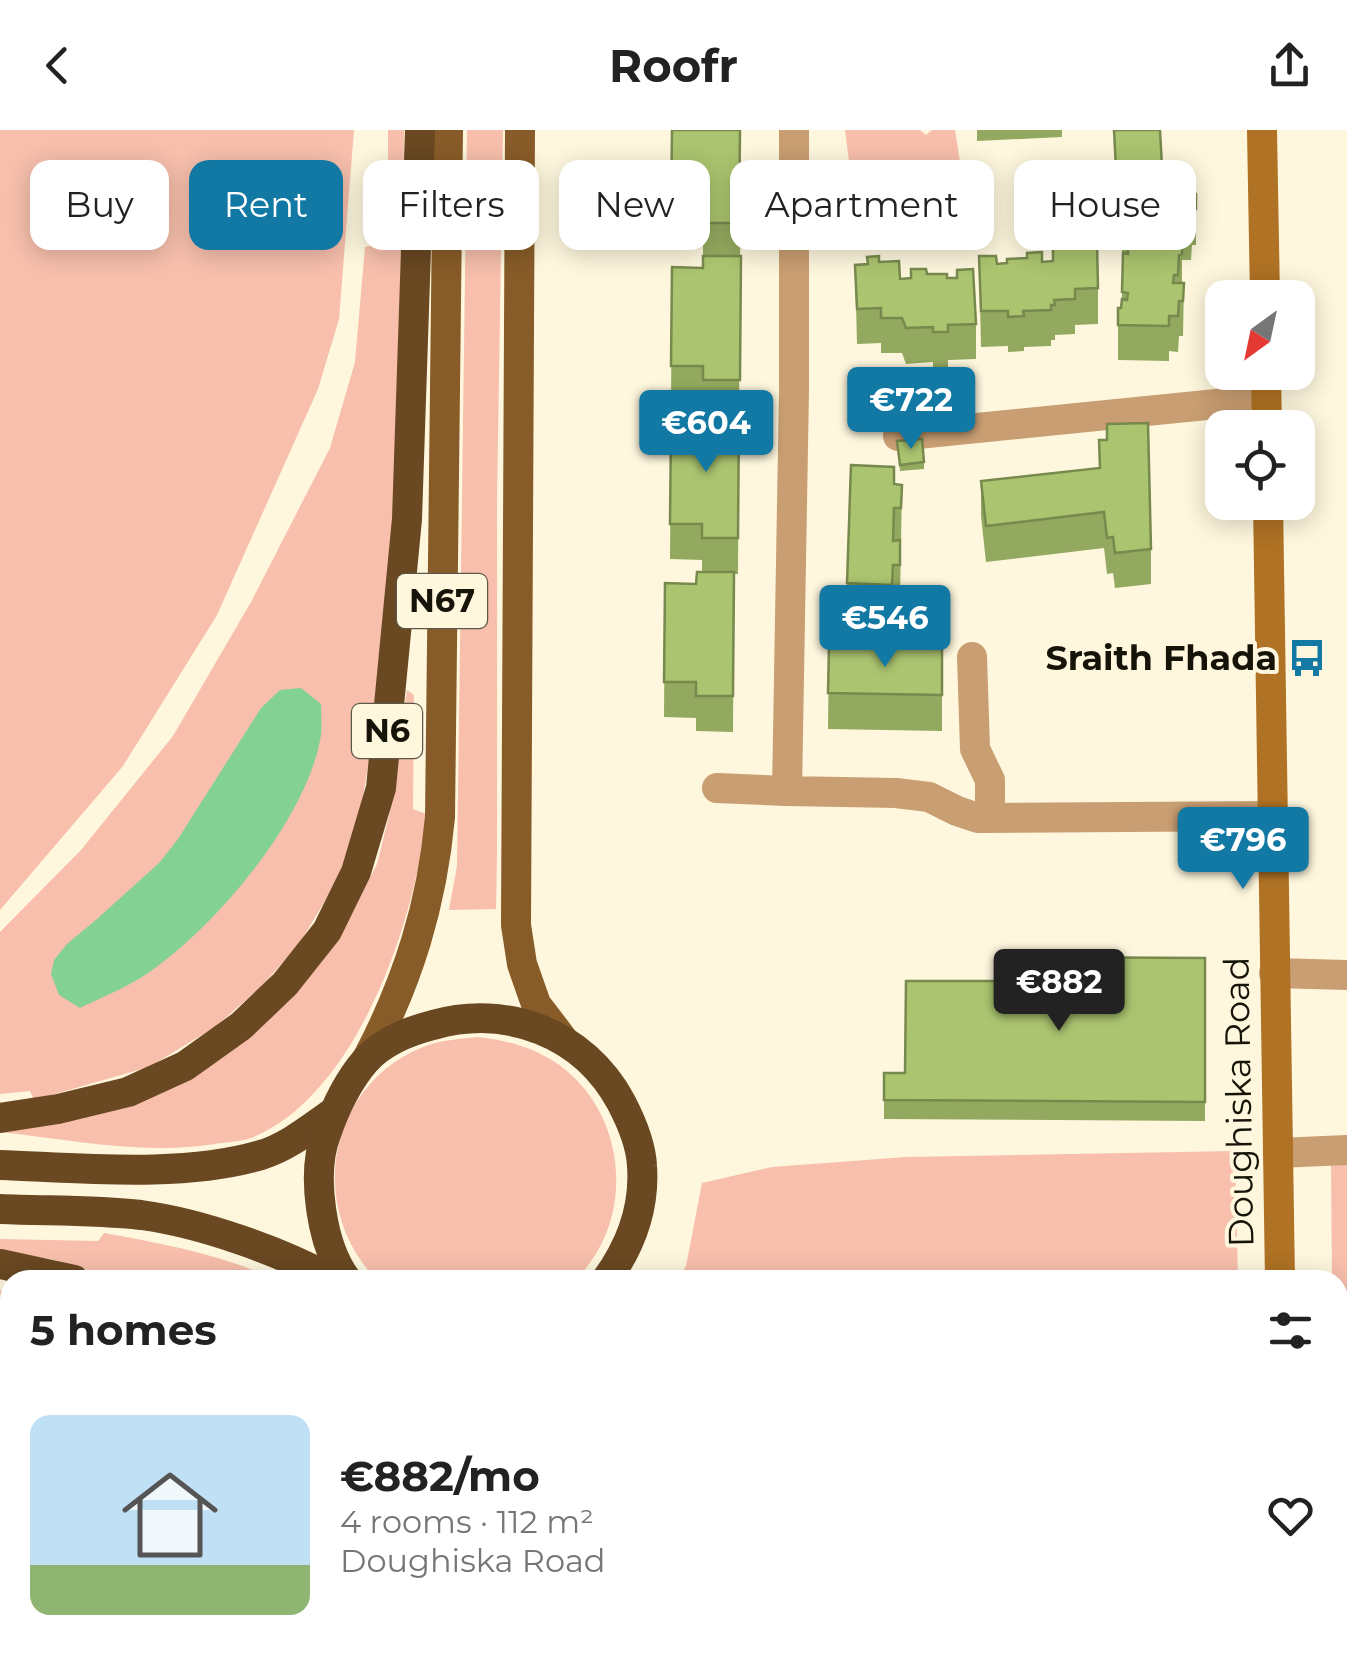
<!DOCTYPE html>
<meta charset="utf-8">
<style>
:root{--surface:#fff;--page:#f2f2f2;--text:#222;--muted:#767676;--line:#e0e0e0;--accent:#1179a4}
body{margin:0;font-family:Montserrat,sans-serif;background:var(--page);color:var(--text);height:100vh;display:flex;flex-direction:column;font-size:38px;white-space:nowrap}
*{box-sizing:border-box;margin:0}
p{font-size:32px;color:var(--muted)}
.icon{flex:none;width:55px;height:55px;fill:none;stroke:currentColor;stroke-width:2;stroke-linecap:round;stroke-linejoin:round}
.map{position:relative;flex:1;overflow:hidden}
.side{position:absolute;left:0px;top:1140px;width:1348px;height:392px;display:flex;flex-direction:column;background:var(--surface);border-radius:30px 30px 0 0;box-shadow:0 5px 25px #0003}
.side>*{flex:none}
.top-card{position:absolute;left:30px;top:30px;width:1288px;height:90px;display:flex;gap:20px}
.needle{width:65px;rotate:213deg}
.controls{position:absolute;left:1205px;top:150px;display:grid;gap:20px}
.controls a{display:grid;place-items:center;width:110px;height:110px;border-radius:20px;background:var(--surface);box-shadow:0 5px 25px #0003;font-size:50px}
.price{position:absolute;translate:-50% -85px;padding:0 22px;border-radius:10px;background:var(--accent);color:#fff;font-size:32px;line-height:65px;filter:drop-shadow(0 2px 5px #0008)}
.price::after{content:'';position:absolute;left:50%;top:60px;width:30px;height:22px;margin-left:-15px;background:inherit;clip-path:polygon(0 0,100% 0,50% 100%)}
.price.active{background:#222;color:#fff}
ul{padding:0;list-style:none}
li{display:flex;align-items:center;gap:30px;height:250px;padding:0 30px}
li+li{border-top:2px solid var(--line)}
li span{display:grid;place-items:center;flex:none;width:280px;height:200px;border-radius:20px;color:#555}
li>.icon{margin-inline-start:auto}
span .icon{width:120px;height:120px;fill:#fffc;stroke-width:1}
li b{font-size:42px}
h2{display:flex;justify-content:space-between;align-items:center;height:120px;padding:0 30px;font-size:42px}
.tag{padding:0 35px;border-radius:20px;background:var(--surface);box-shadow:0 5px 25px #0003;font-size:35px;line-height:90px}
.tag.active{background:var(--accent);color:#fff}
header{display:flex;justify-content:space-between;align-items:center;height:130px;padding:0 30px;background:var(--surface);font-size:45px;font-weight:700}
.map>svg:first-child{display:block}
</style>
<header><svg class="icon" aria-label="back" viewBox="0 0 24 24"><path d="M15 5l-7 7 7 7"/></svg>Roofr<svg class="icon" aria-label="share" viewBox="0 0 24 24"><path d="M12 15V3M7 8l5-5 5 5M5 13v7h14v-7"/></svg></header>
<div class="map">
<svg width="1347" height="1532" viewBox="0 0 1347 1532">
<rect width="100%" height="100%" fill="#fef7de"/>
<g fill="#f7bfac">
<polygon points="0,0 354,0 339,189 318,259 217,485 123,636 0,780"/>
<polygon points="388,0 404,0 401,321 375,595 360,684 337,751 299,814 261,857 215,897 149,937 34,970 30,961 0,964 0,802 81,720 173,606 251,472 330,318 355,232 365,117 388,111"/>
<polygon points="467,0 503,0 497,366 497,724 496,779 449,780 457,736"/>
<polygon points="845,0 920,0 926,5 932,0 955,0 962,44 940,47 940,69 915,74 858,103"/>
<path d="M407 560 414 565 413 679 426 684C417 788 357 966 251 1008 242 1011 231 1012 221 1013 148 1026 73 1010 0 1002L129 969 348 791 377 734 389 686Z"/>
<path d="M477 907C503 910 527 915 550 929 627 975 639 1088 575 1150H377C306 1077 327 956 423 917 440 910 459 909 477 907Z"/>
<polygon points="1235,1021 1238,1150 678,1150 686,1136 702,1053 772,1037 906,1027"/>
<polygon points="1347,1033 1347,1330 1338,1329 1338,1150 1332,1150 1331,1034"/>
<path d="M104 1103C164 1114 220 1124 277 1150H121L51 1129 0 1121V1109L98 1111Z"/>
<polygon points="0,1160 9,1162 10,1160 10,1522 367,1522 368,1532 0,1532"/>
<rect x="562" y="1522" width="685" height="10"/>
</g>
<g fill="#84d195">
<path d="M301 558 321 574C321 584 322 595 321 605 308 689 212 802 142 847 123 859 100 868 80 878L59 865 51 844 54 830 67 814 97 789 159 733 178 709 261 578 280 560Z"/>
<polygon points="10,1287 10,1400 0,1391 0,1293"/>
<polygon points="169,1523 315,1523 317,1532 173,1532"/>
</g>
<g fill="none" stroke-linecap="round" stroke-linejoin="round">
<g stroke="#c99e72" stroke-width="30">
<polyline points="794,0 794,260 787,661 896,663 929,667 957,681 978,688 1272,686"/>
<polyline points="898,306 1266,269"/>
<polyline points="972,527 975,619 990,650 990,688"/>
<polyline points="717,658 787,661"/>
<polyline points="1274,843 1347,845"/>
<polyline points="1278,1023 1347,1020"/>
</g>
<g stroke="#b07224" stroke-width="30">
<polyline points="1262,0 1265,168"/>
<polyline points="1266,242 1267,298"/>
<polyline points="1268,372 1280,1150"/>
<polyline points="1286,1522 1287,1532"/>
</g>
<g stroke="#885c28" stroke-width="30">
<polyline points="520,0 516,795 522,834 536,874 562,908"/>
<path d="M367 929C408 851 432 775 440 687L448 0"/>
</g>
<g stroke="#694822" stroke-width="30">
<polyline points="0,988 58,979 128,962 185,936 241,896 285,854 327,801 356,742 381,658 407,389 420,0"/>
<path d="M0 1035C82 1038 183 1048 261 1025 288 1017 312 997 334 982"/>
<path d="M0 1079C46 1081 95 1080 141 1085 201 1093 280 1121 333 1150"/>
<polyline points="0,1134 74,1150"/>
<path d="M347 1150C321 1116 311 1044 326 1004 335 978 348 951 366 930 383 912 409 901 433 895 507 874 584 903 621 972 631 991 641 1014 642 1036 645 1078 630 1117 606 1150"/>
<polyline points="382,1522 383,1532"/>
<polyline points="430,1532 430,1522"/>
<polyline points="507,1532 507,1522"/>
</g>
</g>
<g fill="#93a95f">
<polygon points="672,0 741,0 738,444 734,444 733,602 696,601 696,588 664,587 665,453 696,454 702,442 702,430 670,429 671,295 702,296 703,284 703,272 671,271 672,137 703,138 703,114 671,114"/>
<polygon points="977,0 1062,0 1062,7 977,11"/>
<polygon points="1114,0 1162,37 1162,50 1116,52"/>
<polygon points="1137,58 1196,64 1196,115 1192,115 1191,130 1182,130 1182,153 1184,153 1183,206 1179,206 1178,222 1169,221 1169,231 1118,230 1118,178 1121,178 1122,169 1122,103 1134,100 1137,78"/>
<polygon points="1085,115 1098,158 1098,194 1075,195 1075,204 1055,205 1055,210 1051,210 1051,216 1024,217 1024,221 1008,222 1008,216 981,217 979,126 997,134 1053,131"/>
<polygon points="879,132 900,149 927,144 947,148 976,194 976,229 948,230 948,237 933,237 933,232 906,234 902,223 881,223 881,213 857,214 855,135"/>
<polygon points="897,311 924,332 924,339 900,341"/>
<polygon points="1099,338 1151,419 1151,454 1115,458 1113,443 1107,444 1104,418 986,432 981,386 981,351"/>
<polygon points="894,354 902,355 900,470 893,470 892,490 847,488 847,453"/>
<polygon points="829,516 942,517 942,601 828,599"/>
<polygon points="1205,828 1205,991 884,989 884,943 905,943 1023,851"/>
</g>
<g fill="#abc46f" stroke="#78894e" stroke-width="2.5">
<polygon points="672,0 740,0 739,93 703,93 703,79 671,79"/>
<polygon points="1114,0 1160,0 1162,37 1116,39"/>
<polygon points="1141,54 1188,55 1187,64 1196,64 1196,79 1192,79 1191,95 1182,95 1182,124 1179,125 1178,145 1174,145 1173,153 1184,153 1183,171 1179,171 1178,186 1169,186 1169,196 1118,195 1118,178 1121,178 1122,169 1127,170 1128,163 1122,162 1123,123 1128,124 1128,117 1122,117 1122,103 1134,100 1134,78 1142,78 1142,71 1137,71 1137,58 1141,58"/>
<polygon points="1073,107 1085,107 1085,115 1097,114 1098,158 1075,159 1075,169 1054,170 1055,175 1051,175 1051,180 1023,181 1024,186 1008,187 1008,181 981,181 979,126 996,126 997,134 1007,133 1007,129 1027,128 1027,123 1042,122 1042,132 1053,131 1053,113 1073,113"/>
<polygon points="703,126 741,126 740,250 703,250 703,236 671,236 672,137 703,138"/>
<polygon points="879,126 879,132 899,131 900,149 911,148 911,139 926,139 927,144 947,144 947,148 957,148 957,140 973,139 976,194 948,195 948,202 933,202 933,197 906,198 902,188 881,188 881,178 857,179 855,135 868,134 867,127"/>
<polygon points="702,284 739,284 738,408 702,408 702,394 670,394 671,295 702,296"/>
<polygon points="1148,293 1151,419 1115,423 1113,407 1107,408 1104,382 986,396 981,351 1100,338 1099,310 1107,310 1107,294"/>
<polygon points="922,309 924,332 900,335 897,311"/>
<polygon points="851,335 894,337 894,354 902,355 901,378 894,378 893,411 900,410 900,435 893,435 892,455 847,453"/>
<polygon points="697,442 734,442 733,566 696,566 696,552 664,552 665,453 696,454"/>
<polygon points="829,516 942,517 942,565 828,563"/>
<polygon points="1023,827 1205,828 1205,972 884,970 884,943 905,943 906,851 1023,851"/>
</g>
<defs>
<g id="bus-bare" transform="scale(3)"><path d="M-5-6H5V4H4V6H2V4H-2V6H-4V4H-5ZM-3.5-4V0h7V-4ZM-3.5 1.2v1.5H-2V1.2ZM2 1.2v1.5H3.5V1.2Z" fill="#1179a4" stroke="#fef7de" stroke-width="2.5" paint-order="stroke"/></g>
</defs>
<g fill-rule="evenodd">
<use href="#bus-bare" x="1307" y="528"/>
</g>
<g text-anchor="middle" stroke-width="8" stroke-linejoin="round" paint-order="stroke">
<g fill="#fef7de" stroke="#5c5748" stroke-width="2.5">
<rect x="397" y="444" width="90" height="54" rx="8"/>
<rect x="352" y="574" width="70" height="54" rx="8"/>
</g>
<g font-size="32" font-weight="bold" fill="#161308">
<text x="442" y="482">N67</text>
<text x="387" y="612">N6</text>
</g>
<g font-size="35" font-weight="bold" fill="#161308" stroke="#fef7de" text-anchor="end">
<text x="1277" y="540">Sraith Fhada</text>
</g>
<g font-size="35" fill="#161308" stroke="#fef7de">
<text transform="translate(1239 972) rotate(-91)" y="12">Doughiska Road</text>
</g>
</g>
</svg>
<div class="controls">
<a><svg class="needle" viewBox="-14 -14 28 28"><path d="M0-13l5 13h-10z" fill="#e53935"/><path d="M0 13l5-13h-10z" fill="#767676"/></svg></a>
<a><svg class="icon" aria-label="locate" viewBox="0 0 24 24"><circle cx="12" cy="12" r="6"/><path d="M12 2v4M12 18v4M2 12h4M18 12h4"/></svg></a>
</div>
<b class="price" style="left:911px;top:322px">€722</b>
<b class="price" style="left:706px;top:345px">€604</b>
<b class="price" style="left:885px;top:540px">€546</b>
<b class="price" style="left:1243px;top:762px">€796</b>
<b class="price active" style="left:1059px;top:904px">€882</b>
<div class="top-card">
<a class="tag">Buy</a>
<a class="tag active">Rent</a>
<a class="tag">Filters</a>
<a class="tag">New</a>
<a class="tag">Apartment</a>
<a class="tag">House</a>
</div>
<section class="side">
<h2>5 homes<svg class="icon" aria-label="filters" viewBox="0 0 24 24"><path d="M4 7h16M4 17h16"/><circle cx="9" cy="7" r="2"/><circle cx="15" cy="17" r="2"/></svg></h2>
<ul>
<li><span style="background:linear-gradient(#bfe0f5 75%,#8fb573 0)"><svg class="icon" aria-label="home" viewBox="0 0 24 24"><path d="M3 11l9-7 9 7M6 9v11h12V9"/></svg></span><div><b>€882/mo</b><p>4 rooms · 112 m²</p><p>Doughiska Road</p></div><svg class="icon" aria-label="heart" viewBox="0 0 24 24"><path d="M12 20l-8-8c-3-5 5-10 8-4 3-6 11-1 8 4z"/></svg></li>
</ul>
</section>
</div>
